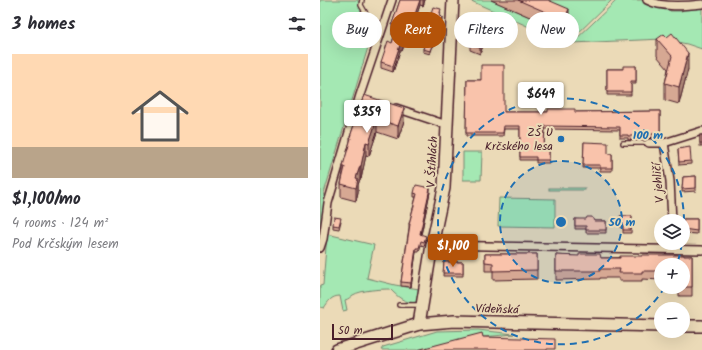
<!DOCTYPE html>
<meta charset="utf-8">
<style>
:root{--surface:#fff;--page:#f2f2f3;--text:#2b2b33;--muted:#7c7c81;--line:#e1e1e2;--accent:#b45309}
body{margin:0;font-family:Kalam,sans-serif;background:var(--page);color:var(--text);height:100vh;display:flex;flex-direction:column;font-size:15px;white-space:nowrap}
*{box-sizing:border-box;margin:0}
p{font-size:13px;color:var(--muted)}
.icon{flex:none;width:22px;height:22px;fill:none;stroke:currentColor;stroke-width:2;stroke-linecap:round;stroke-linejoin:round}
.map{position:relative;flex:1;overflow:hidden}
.sheet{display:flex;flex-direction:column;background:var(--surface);width:320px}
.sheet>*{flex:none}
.banner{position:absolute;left:12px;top:12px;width:310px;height:36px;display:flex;gap:8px}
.buttons{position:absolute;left:334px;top:214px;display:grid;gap:8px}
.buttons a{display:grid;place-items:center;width:36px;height:36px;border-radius:50%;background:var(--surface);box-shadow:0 4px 16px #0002;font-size:20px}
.scale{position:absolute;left:12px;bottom:10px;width:61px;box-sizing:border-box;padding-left:4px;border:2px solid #4a1f2b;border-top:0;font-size:11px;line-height:14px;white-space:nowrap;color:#4a1f2b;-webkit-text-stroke:3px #ebdab7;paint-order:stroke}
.price{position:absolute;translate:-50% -34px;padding:0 9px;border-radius:4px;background:#fff;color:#222;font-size:13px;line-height:26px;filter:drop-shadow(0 1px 2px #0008)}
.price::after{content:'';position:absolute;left:50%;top:24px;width:12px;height:9px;margin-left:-6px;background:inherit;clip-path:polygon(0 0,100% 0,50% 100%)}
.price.selected{background:var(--accent);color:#fff}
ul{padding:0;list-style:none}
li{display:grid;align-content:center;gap:8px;height:212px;padding:0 12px}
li+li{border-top:1px solid var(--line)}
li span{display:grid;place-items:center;height:124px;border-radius:0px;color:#555}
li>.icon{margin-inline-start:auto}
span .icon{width:72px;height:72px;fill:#fffc;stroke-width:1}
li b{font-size:17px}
h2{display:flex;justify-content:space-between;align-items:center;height:48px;padding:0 12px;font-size:17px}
.tag{padding:0 14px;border-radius:18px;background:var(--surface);box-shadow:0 4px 16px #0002;font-size:14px;line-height:36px}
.tag.selected{background:var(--accent);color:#fff}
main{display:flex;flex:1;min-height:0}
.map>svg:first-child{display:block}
</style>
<main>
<section class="sheet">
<h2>3 homes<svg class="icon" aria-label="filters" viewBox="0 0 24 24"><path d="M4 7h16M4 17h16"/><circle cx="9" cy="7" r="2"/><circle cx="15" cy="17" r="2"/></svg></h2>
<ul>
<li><span style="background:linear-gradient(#ffd9b3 75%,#b9a48a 0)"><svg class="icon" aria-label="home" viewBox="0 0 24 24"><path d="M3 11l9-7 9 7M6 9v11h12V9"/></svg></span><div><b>$1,100/mo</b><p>4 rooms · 124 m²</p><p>Pod Krčským lesem</p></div></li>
</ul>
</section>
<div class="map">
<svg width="382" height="350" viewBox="0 0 382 350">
<rect width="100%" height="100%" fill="#ebdab7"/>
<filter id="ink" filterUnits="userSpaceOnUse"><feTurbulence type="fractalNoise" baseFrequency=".025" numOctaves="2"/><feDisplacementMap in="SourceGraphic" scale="8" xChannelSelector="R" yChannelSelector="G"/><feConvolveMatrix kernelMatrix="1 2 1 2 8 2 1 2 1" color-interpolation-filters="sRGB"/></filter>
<g filter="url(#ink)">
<g fill="#a4e8b3" stroke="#77846f">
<polygon points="0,0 38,0 39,7 48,24 43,41 49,44 4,193 8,203 0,239"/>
<polygon points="149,0 171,0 244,32 249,21 202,0 292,0 248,43 234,38"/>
<path d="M297 0H322C330 7 338 7 349 8L350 11H362L363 9 382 7V49L367 44 343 39 252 43Z"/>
<polygon points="143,152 162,152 161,180 143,180"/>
<rect x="229" y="188" width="36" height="2"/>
<polygon points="179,198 235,199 235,227 178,226"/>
<path d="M7 234 54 245 47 278 75 285 99 289 97 302C85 304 78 297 70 289 61 289 41 290 33 295 30 297 29 299 25 300L27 310 23 311 20 296C11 296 8 302 4 308L0 307V286L3 285Z"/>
<polygon points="158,330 194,334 153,338 101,350 61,350 63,347 117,331"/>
</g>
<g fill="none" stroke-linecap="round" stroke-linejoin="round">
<g stroke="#4a1f2b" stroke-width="6">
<g id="lane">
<polyline points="42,0 41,5 59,36"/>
<polyline points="303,143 329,143"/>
<polyline points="79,305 101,305"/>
</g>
</g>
<g stroke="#4a1f2b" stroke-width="10">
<g id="street">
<path d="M327 0C342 8 365 6 382 4"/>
<polyline points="76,108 127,125"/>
<polyline points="329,143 344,143 382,131"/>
<polyline points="344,143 350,181 352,221"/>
<polyline points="112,245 382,250"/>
<polyline points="0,248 3,239 8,203 40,95 72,0"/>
</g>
</g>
<g stroke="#4a1f2b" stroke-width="14">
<g id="secondary">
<polyline points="99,324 112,245 124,188 133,0"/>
<polyline points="363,326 382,326"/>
<polyline points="17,350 99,324 134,321 341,326"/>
</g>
</g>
<use href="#lane" stroke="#ebdab7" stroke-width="3.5"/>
<use href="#street" stroke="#ebdab7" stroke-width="7"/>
<use href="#secondary" stroke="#ebdab7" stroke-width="11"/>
</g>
<g fill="#d6a893" stroke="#4a1f2b">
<polygon points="80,0 105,0 103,6 100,5 93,26 89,24 83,40 84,46 82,51 80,51 73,72 61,68 61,62 72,43 74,36 72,35 72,24"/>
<polygon points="171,0 228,0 249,21 244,32"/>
<polygon points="121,12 120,16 122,20 110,54 103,52 103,49 113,17 111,17 111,13"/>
<polygon points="164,37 164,43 160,54 150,50 150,44"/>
<polygon points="337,39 368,69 359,104 345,100 345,83 348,69 337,56"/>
<polygon points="316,66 316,84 311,84 311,95 287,95 287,69 303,69"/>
<polygon points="147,80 161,80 184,112 255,112 340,111 340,137 326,138 326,140 308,140 308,138 300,138 300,130 225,129 224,145 229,146 229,163 216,163 216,160 200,160 200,129 184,129 183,136 146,136"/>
<polygon points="44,95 84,121 78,139 57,132 49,156 46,155 41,179 40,179 38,185 38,192 36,201 21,197 21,184 23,173 23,167 30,141 30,137"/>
<rect x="380" y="135" width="2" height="11"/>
<polygon points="264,142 288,154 292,154 292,171 280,171 280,168 263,168"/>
<polygon points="358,149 371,161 371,164 359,165"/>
<polygon points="376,176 376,191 362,192 363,177"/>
<polygon points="110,192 101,235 106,240 104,246 101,245 99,252 96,252 91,287 81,286 81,282 89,228 89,224 96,197 94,197 94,193"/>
<polygon points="300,216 312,216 311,233 303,233 303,227 300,227"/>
<polygon points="255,219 274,221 286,221 286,233 266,233 266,229 255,229"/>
<polygon points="363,219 377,219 377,234 363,233"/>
<polygon points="21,221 19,229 13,228 13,225"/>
<polygon points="165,254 217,254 217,279 173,280 173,271 165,271"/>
<polygon points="236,255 281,258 372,256 372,296 359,296 359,287 363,265 341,265 341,280 322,279 322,281 299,281 299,278 280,278 280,279 236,280"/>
<polygon points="124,262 143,262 143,276 123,276"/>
</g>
<g fill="#ae8878" stroke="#4a1f2b">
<polygon points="100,0 100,5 93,26 93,20"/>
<polygon points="103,0 105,0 103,6"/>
<polygon points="249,9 249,21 244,32 244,20"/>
<polygon points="122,17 122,20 110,54 110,51"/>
<polygon points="89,19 89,24 82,45 82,39"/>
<polygon points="164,31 164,43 160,54 160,48"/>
<polygon points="84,40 84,46 82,51 82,46"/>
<polygon points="80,45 80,51 73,72 73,66"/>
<polygon points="368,53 368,69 359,104 359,87"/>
<polygon points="84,108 84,121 78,139 78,126"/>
<polygon points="57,119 57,132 49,156 49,143"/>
<polygon points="46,142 46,155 41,179 41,166"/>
<polygon points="40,166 40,179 38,185 38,192 36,201 36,178"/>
<polygon points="110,188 110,192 100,239 100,234"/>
<polygon points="96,248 96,252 91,287 91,283"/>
</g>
<g fill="#f9c3ab" stroke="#4a1f2b">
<polygon points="80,0 100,0 93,20 89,19 82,39 84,40 82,46 80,45 73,66 61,62 68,41 72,43 76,31 72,30 74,24 72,24"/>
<polygon points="198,0 228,0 249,9 244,20"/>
<polygon points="113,7 121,9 119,16 122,17 110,51 103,49 114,14 111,13"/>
<polygon points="157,29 164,31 163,36 164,36 160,48 150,44"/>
<polygon points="352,33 368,53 359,87 345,83 352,56 337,39 344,34 347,37"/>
<polygon points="161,65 184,65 184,112 228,112 228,109 255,109 255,112 340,111 340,134 326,134 326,136 308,136 308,135 300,135 300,127 225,126 224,145 229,146 229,160 216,160 216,157 200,157 200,126 184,126 183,133 146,133 147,80 161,80"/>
<polygon points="303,66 316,66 316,81 311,81 311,92 287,92 287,69 303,69"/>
<polygon points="44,95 84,108 78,126 57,119 49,143 46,142 41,166 40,166 36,178 38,179 36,188 21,184 25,167 23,167 24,162 31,138 30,137"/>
<rect x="380" y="135" width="2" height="8"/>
<polygon points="264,142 288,143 288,154 292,154 292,168 280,168 280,165 263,165"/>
<polygon points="370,147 371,161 359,162 358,149"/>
<polygon points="376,176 376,188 362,189 363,177"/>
<polygon points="96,185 110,188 100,234 106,236 104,242 101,241 99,248 96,248 91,283 81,282 90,224 89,224 97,194 94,193"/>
<polygon points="300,216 312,216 311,230 303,230 303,224 300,224"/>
<polygon points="14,217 21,218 19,226 13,225"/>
<polygon points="267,217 272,217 274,221 286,221 286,230 266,230 266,226 255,226 255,219 266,219"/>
<polygon points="363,219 377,219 377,231 363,229"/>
<polygon points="165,254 217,254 217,270 173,271 173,263 165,262"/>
<polygon points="259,254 280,254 281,258 300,258 300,256 322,256 322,255 364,255 364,256 372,256 372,287 359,287 363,287 363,265 359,265 359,263 345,262 345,265 341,265 341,271 322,271 322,273 299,273 300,269 280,269 280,271 236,271 236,255 259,256"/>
<polygon points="124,262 143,262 143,273 123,273"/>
<polygon points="162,333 163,337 235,339 235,349 227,349 227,350 97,350"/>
</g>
</g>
<circle cx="241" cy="222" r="61" fill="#1f6fb2" fill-opacity=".12"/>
<g fill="none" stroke="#1f6fb2" stroke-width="2" stroke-dasharray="7 5">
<circle cx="241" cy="222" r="61"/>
<path d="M362 243A123 123 0 0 1 357 264M345 287A123 123 0 1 1 363 237"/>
</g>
<circle fill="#1f6fb2" stroke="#ebdab7" stroke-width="1.5" cx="241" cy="139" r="4"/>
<g text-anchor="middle" stroke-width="4" stroke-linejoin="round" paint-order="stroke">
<g font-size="12" fill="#4a1f2b" stroke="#ebdab7" text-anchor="end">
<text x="233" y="136">ZŠ U<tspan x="233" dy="14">Krčského lesa</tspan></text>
</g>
<g font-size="12" fill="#4a1f2b" stroke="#ebdab7">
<text transform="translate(112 162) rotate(-87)" y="4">V Štíhlách</text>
<text transform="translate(338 183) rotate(-95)" y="4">V jehličí</text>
<text transform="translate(177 309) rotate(2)" y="4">Vídeňská</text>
</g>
</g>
<circle cx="241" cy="222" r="6" fill="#1f6fb2" stroke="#ebdab7" stroke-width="2"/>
<g font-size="12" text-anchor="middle" font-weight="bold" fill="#1f6fb2" stroke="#ebdab7" stroke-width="4" stroke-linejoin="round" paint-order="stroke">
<text x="328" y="139">100 m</text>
<text x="302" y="226">50 m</text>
</g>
</svg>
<div class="buttons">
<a><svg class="icon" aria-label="layers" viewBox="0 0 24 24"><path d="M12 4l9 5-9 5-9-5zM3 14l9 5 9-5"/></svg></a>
<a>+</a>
<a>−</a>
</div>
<div class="scale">50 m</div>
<b class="price" style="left:221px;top:116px">$649</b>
<b class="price" style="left:47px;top:134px">$359</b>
<b class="price selected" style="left:133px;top:268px">$1,100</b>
<div class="banner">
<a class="tag">Buy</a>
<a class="tag selected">Rent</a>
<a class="tag">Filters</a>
<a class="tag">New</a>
</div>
</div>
</main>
